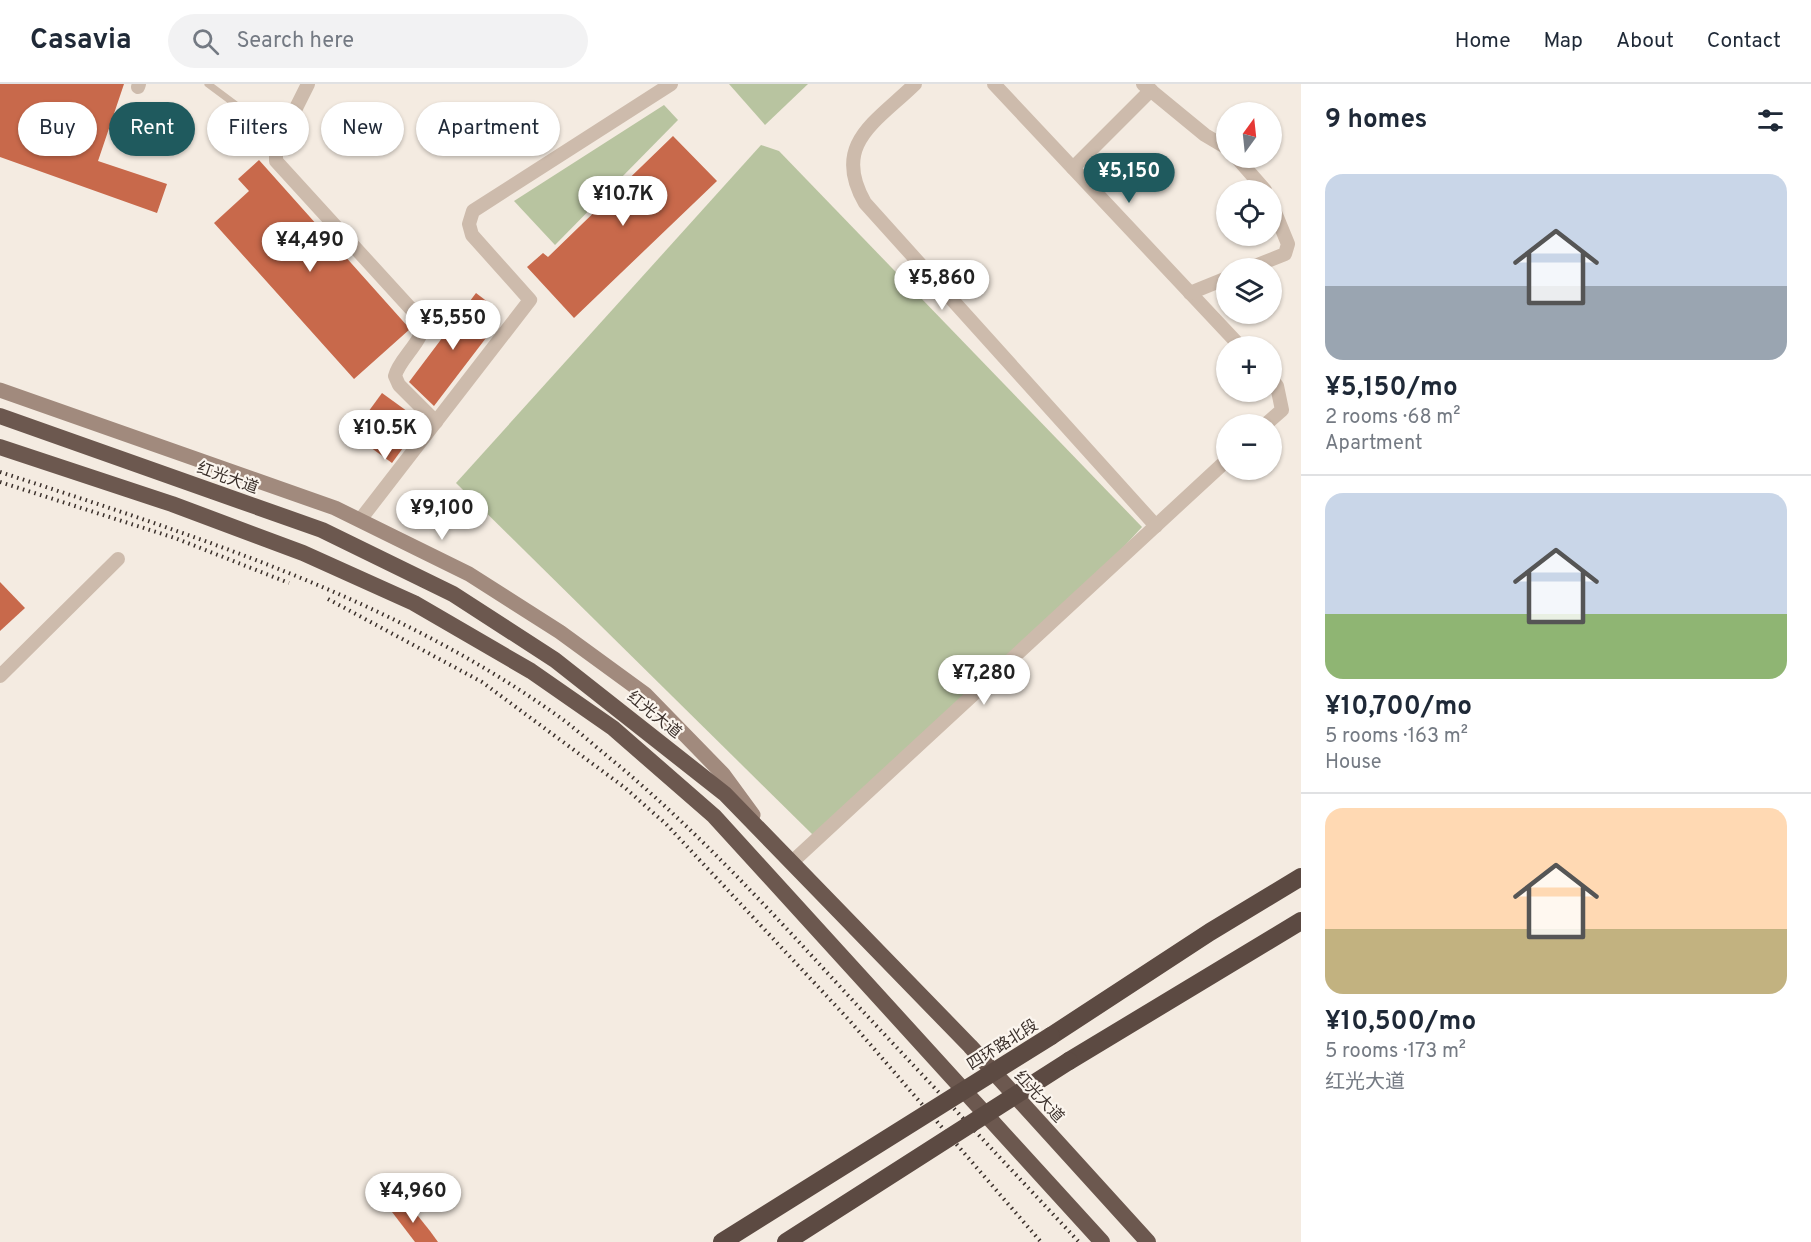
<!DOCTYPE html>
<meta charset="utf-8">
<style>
:root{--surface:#fff;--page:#f2f2f3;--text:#1f2937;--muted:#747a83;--line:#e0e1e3;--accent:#1f5a5e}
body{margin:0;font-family:Overpass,"Noto Sans SC",sans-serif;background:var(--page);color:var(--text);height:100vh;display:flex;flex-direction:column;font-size:22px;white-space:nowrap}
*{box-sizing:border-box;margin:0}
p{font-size:20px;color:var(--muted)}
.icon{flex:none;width:33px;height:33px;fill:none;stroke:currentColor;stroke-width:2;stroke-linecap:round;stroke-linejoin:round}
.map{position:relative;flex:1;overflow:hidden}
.sheet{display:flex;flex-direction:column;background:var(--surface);width:510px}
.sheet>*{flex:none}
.guide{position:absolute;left:18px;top:18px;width:570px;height:54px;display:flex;gap:12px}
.needle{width:39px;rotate:15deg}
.buttons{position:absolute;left:1216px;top:18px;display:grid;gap:12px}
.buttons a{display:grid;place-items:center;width:66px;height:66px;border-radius:50%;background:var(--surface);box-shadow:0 2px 4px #0004;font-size:30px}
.price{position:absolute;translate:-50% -51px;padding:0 14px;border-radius:21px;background:#fff;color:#222;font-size:20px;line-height:39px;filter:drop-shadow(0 2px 3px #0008)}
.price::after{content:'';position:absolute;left:50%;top:36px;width:18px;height:14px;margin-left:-9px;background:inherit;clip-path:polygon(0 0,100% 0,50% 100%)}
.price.selected{background:var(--accent);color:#fff}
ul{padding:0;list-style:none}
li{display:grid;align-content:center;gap:12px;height:318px;padding:0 24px}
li+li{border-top:2px solid var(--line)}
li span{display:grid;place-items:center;height:186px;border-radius:18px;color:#555}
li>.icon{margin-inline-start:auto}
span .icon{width:108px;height:108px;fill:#fffc;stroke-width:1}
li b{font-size:26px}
h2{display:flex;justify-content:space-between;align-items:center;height:72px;padding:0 24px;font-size:26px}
.pill{padding:0 21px;border-radius:27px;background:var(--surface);box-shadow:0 2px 4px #0004;font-size:21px;line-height:54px}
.pill.selected{background:var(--accent);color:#fff}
header{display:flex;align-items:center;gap:36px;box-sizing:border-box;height:84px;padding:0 30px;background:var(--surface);border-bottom:2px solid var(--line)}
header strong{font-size:28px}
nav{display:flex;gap:33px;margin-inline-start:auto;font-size:21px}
.search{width:420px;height:54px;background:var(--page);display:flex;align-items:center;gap:15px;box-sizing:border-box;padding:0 21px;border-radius:33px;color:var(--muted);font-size:22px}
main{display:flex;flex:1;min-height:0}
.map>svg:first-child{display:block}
</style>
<header>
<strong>Casavia</strong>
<div class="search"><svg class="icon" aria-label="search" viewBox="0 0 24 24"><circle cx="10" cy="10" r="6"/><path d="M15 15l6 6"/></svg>Search here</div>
<nav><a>Home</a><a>Map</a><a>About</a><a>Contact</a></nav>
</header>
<main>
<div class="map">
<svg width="1301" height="1158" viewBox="0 0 1301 1158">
<rect width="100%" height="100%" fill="#f4ebe1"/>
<g fill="#b8c4a0">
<polygon points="729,0 808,0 765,41"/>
<polygon points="664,21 678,36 555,161 514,117"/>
<polygon points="761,61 779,67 1142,443 1119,468 813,751 456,399"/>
</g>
<g fill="#c8694b">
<polygon points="0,0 124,0 98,77 167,100 157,129 0,73"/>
<polygon points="673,52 717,97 574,234 527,183 543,169 548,173"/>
<polygon points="259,76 410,245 354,295 214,139 249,107 238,95"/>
<polygon points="476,209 493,222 478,241 489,250 434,322 409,298"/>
<polygon points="382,309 422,338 392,379 352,350"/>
<polygon points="0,498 25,524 0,547"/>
<polygon points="406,1117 430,1147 438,1158 415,1158 392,1128"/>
</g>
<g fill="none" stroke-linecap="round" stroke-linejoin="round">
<polyline stroke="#cdbbac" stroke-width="7" points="208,0 255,35 274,67"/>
<g stroke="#cdbbac" stroke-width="14">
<path d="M308 0 276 64V77L422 237C427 255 399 274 395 292L399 301 436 338"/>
<path d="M915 0C876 38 831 60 865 119L1156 442"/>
<polyline points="994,0 1240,262"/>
<polyline points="1143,0 1205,51 1227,64"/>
<polyline points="138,3 139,0"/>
<polyline points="1237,74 1265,106"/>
<polyline points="1073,84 1151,6"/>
<polyline points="1250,184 1285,170 1288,160 1272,121"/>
<polyline points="1190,209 1227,194"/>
<polyline points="1266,340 1282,326 1277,302 1272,296"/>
<polyline points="360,436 530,216 472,151 469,140 473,127 671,0"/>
<polyline points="0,592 118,475"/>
<polyline points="791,779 1227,376"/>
</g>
<polyline stroke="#a18a7d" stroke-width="15" points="0,306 335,424 469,490 560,548 645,610 723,690 753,731"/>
<g stroke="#6c584f" stroke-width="16">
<polyline points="0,332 322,446 453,510 555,576 725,710 970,962 1148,1158"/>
<polyline points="0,363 172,420 303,469 414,519 531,587 613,644 714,732 1102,1158"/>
</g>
<g stroke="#5c4a42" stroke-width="18">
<polyline points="1051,952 1210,848 1301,793"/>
<polyline points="1069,977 1301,837"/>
</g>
<g stroke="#3b302b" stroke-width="4" stroke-dasharray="1.5 4.5" stroke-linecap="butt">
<path d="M0 388C193 451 391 513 558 632 575 644 590 658 606 671 698 746 776 833 856 920 930 999 1005 1079 1079 1158"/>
<polyline points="0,398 175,454 289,499"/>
<polyline points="328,515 482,598 624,703 666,740 850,937 1041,1158"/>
</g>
<g stroke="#5c4a42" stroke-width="18">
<polyline points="722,1158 1051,952"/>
<polyline points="786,1158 1069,977"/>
</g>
</g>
<g text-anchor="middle" stroke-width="4.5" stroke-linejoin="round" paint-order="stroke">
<g font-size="16" fill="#3b302b" stroke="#fbf5ee">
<text transform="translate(228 393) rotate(20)" y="6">红光大道</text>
<text transform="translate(655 630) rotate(39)" y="6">红光大道</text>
<text transform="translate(1002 960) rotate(-32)" y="6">四环路北段</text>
<text transform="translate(1040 1012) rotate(47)" y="6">红光大道</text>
</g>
</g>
</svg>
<div class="buttons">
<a><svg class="needle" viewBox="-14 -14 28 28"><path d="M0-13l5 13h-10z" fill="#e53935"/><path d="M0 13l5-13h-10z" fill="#747a83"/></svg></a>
<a><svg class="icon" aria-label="locate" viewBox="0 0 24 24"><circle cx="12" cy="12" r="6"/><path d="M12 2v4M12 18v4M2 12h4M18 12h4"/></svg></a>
<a><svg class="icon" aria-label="layers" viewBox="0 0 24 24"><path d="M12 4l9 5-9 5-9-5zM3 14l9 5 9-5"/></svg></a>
<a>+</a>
<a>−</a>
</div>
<b class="price selected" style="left:1129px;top:120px">¥5,150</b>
<b class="price" style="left:623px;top:143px">¥10.7K</b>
<b class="price" style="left:310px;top:189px">¥4,490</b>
<b class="price" style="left:942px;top:227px">¥5,860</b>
<b class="price" style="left:453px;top:267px">¥5,550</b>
<b class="price" style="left:385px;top:377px">¥10.5K</b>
<b class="price" style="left:442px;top:457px">¥9,100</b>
<b class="price" style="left:984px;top:622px">¥7,280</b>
<b class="price" style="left:413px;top:1140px">¥4,960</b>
<div class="guide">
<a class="pill">Buy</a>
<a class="pill selected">Rent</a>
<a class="pill">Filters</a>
<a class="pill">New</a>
<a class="pill">Apartment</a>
</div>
</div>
<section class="sheet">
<h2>9 homes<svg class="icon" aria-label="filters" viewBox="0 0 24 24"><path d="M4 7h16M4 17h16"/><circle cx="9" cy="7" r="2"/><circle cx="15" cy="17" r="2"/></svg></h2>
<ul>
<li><span style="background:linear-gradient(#c9d6e8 60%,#9aa5b1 0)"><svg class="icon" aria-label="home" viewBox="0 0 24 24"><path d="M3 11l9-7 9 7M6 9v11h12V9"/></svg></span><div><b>¥5,150/mo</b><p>2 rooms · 68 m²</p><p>Apartment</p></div></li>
<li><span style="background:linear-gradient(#c9d6e8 65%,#8fb573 0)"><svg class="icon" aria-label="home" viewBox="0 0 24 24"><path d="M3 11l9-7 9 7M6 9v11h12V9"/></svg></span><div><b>¥10,700/mo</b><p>5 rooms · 163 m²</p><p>House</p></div></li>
<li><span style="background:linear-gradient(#ffd9b3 65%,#c2b280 0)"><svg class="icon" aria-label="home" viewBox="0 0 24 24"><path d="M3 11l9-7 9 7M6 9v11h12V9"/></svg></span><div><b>¥10,500/mo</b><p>5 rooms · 173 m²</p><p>红光大道</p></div></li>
</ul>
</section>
</main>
